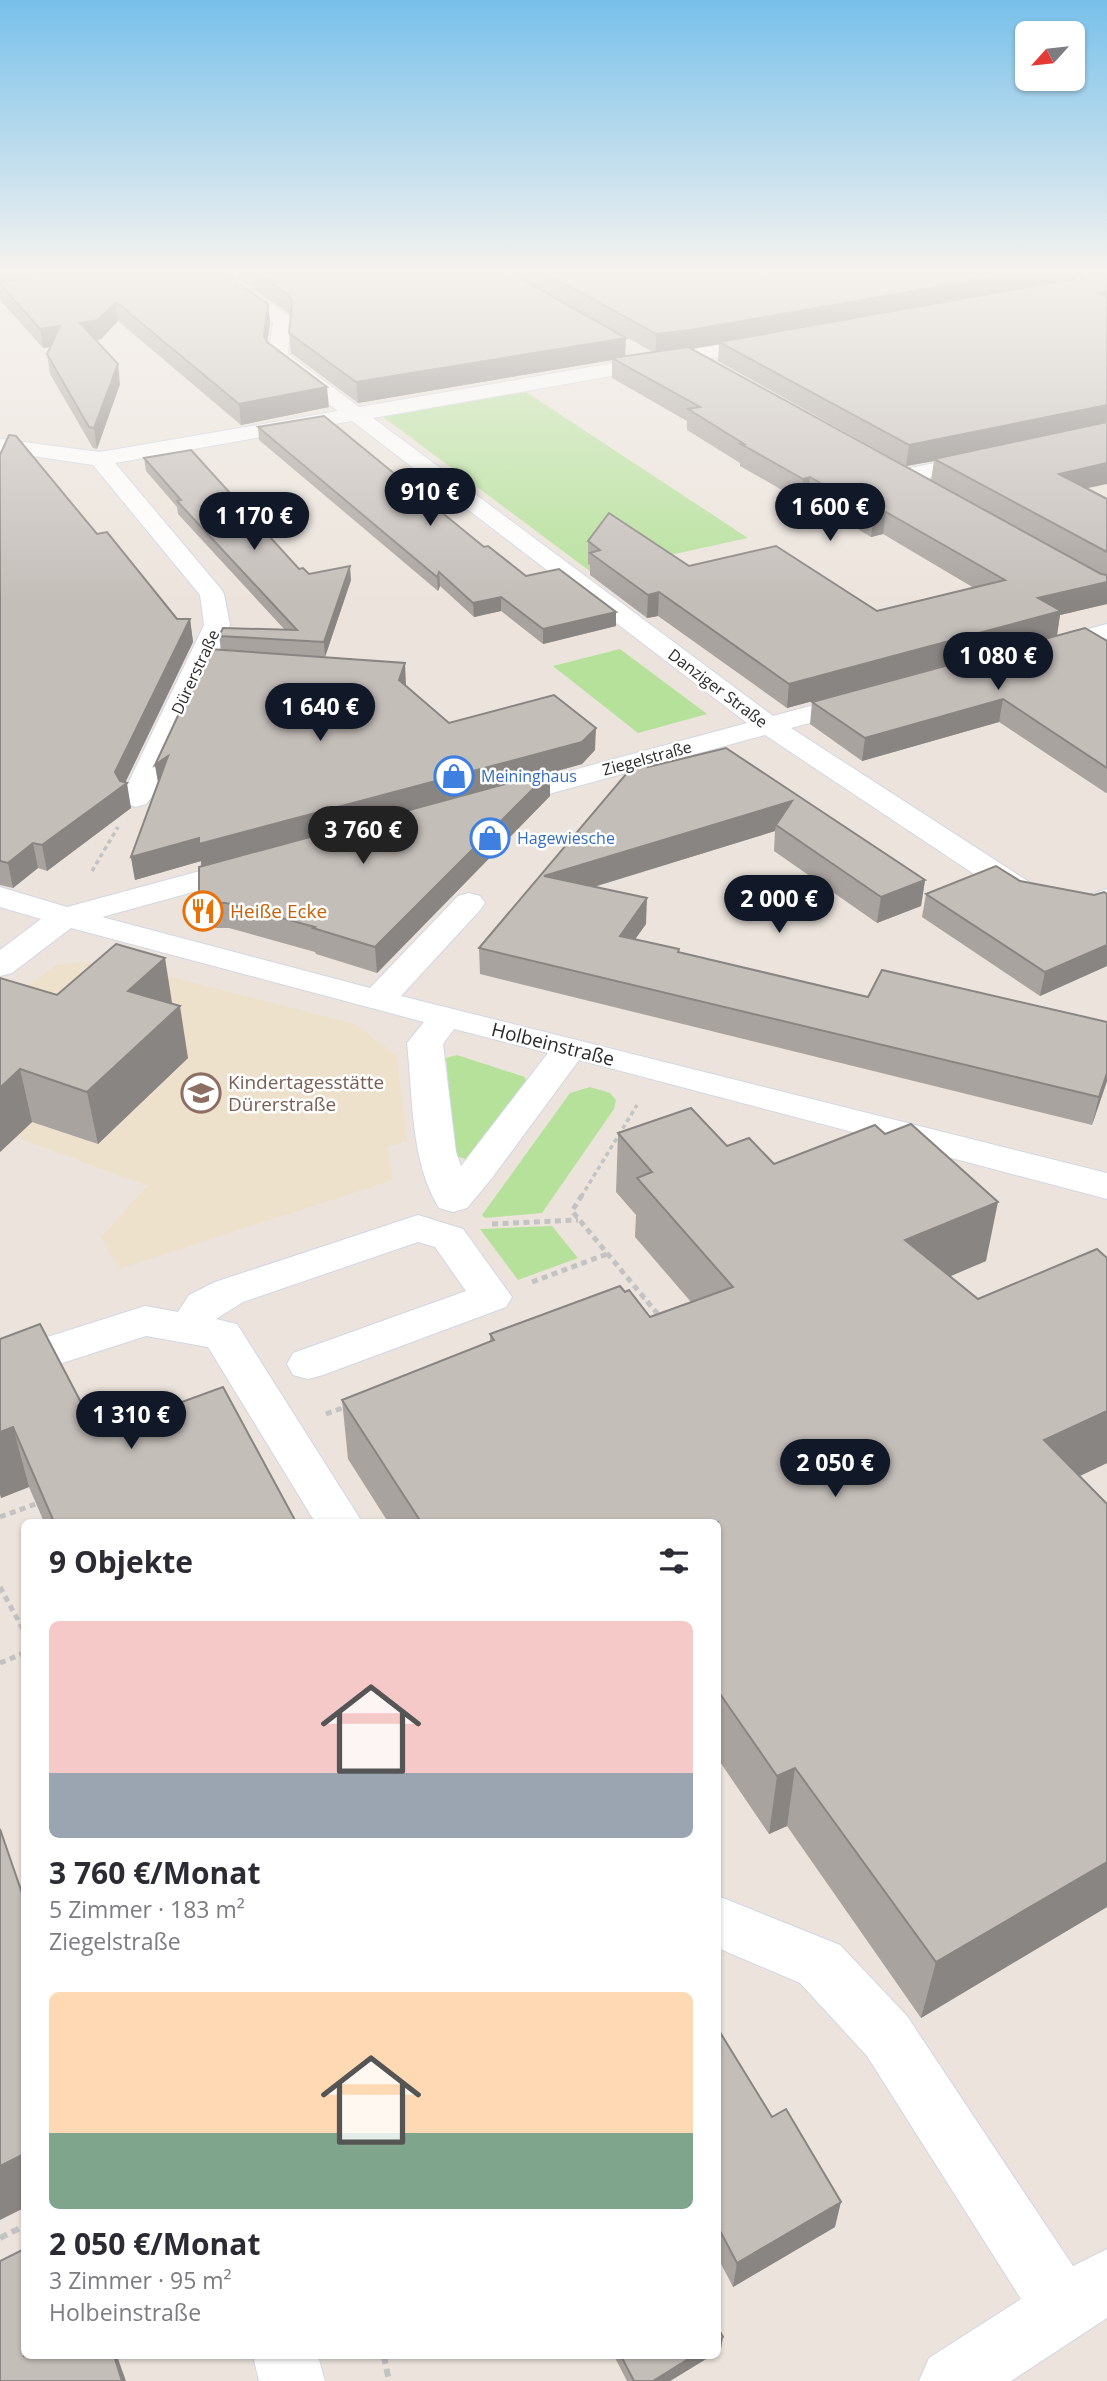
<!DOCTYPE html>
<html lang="de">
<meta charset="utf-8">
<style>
:root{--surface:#fff;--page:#f7f7f7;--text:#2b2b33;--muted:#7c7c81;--accent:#111827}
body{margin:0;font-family:"Open Sans",sans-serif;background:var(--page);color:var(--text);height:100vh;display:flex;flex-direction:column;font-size:26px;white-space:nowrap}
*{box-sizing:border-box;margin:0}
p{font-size:23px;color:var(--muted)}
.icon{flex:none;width:38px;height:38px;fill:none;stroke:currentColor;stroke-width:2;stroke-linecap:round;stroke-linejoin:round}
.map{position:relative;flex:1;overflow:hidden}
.panel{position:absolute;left:21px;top:1519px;width:700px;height:840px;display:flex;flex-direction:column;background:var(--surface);border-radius:10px;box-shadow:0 2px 5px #0004}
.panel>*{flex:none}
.needle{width:46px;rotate:243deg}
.controls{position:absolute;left:1015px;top:21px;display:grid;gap:14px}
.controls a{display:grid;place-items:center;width:70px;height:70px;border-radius:10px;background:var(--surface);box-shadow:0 2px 5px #0004;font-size:35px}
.price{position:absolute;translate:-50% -60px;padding:0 16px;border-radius:24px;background:var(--accent);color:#fff;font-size:23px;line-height:46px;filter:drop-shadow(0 2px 4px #0008)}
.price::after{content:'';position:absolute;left:50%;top:42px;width:21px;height:16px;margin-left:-10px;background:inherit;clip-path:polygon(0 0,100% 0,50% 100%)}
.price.on{background:#222;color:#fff}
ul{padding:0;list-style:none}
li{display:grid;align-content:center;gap:14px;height:371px;padding:0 28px}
li span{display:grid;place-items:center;height:217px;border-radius:10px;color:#555}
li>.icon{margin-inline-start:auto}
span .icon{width:126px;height:126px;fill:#fffc;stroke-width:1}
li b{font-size:30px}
h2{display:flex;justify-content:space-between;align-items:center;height:84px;padding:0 28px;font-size:30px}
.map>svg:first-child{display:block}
</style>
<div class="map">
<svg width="1107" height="2381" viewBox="0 0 1107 2381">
<rect width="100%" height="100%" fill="#ece4dc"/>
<polygon fill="#ede1cc" points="105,960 355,1024 397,1056 407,1141 388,1147 393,1180 119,1269 101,1237 147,1186 0,1131 25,987 57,965"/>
<g fill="#b5e19a">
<polygon points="526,392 748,538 591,572 382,416"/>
<polygon points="620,649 707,714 638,733 553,666"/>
<polygon points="457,1055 525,1077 527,1086 468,1160 456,1156 446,1058"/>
<polygon points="590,1087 610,1093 616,1100 614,1109 542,1213 485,1218 482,1215 570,1093"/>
<polygon points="552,1226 578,1258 518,1280 480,1229"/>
</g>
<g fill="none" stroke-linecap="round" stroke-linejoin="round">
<g stroke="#d1d6e3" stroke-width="2">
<g id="minor">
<polygon points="218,269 236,269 232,277 289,316 291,320 288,354 359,407 770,336 777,338 780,342 770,348 373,418 773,716 862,692 872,694 876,700 872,706 791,728 1037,887 1086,896 1107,889 1107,910 1089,916 1016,902 765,735 512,804 502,807 492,804 487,798 492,792 747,723 352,421 115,463 221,589 224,594 230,625 151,798 146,804 136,807 126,804 121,798 204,625 200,595 93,465 0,451 0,439 100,452 338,411 271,360 268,356 273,322 217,282 214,278"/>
<polygon points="1069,269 1104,269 1106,272 1097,277 1072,273"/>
<polygon points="985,452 993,454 996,459 993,464 905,483 897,481 894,476 897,471"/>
<polygon points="1107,624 1107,640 1045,657 1036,655 1032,649 1036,643"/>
<path d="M248 858 259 860 264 867 259 874 102 917 370 988 458 896 469 893 480 896 485 903 480 910 401 996 1107 1173V1199L579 1060 492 1178 467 1208 453 1212 439 1208C410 1161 413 1096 407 1043L424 1022 71 928 12 973 0 976V950L41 919 0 907V887L67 907ZM454 1029 548 1053 461 1166 456 1152 443 1044Z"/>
<polygon points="418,1215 463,1229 512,1297 506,1307 323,1375 308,1379 293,1375 287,1364 293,1353 466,1291 435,1247 418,1242 243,1302 216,1319 237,1324 362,1522 315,1522 208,1347 146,1336 0,1383 0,1352 145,1306 178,1312 189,1295 215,1282"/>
<polygon points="718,1896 840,1945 907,2016 1073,2266 1107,2249 1107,2318 1011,2381 919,2381 929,2358 1021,2299 867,2056 800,1983 718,1948"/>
<polygon points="253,2356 318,2356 325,2381 259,2381"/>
</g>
</g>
<g stroke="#c3c3c3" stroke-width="3.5" stroke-dasharray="4.5 3.5" stroke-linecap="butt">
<polyline points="92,871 118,827"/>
<polyline points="581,1197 637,1105"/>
</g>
<g stroke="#c3c3c3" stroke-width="5" stroke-dasharray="6 4.5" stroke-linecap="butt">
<polyline points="582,1195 572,1211 661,1318"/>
<polyline points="492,1224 578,1220"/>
<polyline points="532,1282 607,1254"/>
<polyline points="632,1302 644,1297"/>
<polyline points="326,1414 348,1406"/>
<polyline points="0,1517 41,1502"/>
<polyline points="0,1587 24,1631"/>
<polyline points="0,1663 24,1653"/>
</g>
<g stroke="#c3c3c3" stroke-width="6" stroke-dasharray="8 5" stroke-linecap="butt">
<polyline points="0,2238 24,2226"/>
<polyline points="384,2356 389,2381"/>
</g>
<use href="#minor" fill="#fff" fill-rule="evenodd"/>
</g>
<g fill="#a9a39f" fill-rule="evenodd">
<polygon points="0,269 268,304 270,323 267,342 329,407 241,425 118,321 101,339 96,340 120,384 97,449 93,448 50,374 47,354 50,347 43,348 1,301 0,293"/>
<path d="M235 269H504L625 356 653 352 505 269H1087L1080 276 1071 279 1087 489 1107 499V604L1060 615 1057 635 787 708 658 616 647 618 590 575V565L588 564V541L877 611 974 588 883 534 871 537 808 499 801 501 740 466V463L687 430V421L612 378V360L358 403 291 353 289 333 290 314 235 276ZM719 344 718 361 906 466 934 461 931 480 692 349Z"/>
<polygon points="258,427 484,547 526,576 616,612 616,626 543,644 501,611 474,617 440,586 438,591 259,440"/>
<polygon points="0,455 97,534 177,619 190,619 193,642 125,783 131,808 47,871 38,868 13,888 0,885"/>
<polygon points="144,458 299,569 309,574 351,580 325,657 260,653 406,685 406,686 449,723 595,750 582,764 550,773 550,796 377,973 316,954 315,952 229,928 203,928 199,902 201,861 135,880 131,857 158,782 155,765 221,650 219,636 285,630 178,514 177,507 146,471"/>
<polygon points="1107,641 1107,793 1106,793 999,722 862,761 810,724 812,702"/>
<polygon points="648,767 925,880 921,906 877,923 774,851 775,831 594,887 646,924 635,939 1107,1081 1092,1125 480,974 479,948"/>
<polygon points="1020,881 1094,895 1107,894 1107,966 1040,996 922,917 926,894"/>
<polygon points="0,978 57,995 172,1004 188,1058 98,1144 32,1122 0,1152"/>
<polygon points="618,1133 727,1146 774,1164 986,1261 949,1276 1107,1463 1080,1476 1107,1504 1107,1907 921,2018 787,1826 769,1834 718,1759 718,1522 388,1522 348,1459 342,1400 490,1342 490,1334 650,1317 691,1302 635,1237 636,1215 616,1192"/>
<polygon points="0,1339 97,1433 296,1522 44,1522 29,1487 1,1498 0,1495"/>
<polygon points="718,2029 835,2227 733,2287 718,2258"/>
<polygon points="614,2356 711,2356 670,2381 627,2381"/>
</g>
<g fill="#898582">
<polygon points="0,269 105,269 0,284"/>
<polygon points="1038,269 1087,269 1080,276 1063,282 719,342 719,344 691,349 656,353 656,334"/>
<polygon points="1107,291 1107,309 1098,293"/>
<polygon points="116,302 118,321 101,339 83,342 80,323"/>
<polygon points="268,304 270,323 265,356 264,336"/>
<polygon points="60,326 63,345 43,348 40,329"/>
<polygon points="626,338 625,358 612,358 612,360 358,403 356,382"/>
<polygon points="118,364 120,384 97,449 94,428"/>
<polygon points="327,387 329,407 241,425 239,404"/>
<polygon points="1107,405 1107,425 934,459 934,461 906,466 909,445"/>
<polygon points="1107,463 1107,484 1055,495 1059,474"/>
<polygon points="810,477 808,499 801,501 803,479"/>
<polygon points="886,512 883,534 871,537 874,514"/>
<polygon points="350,566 351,580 325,657 324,642"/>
<polygon points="439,572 440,586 438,591 437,577"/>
<polygon points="1107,582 1107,604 1060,615 1057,635 787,708 789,684 1038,598"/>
<polygon points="659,592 658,616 647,618 648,595"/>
<polygon points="501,597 501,611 474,617 473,603"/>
<polygon points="616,612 616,626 543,644 543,629"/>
<polygon points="190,619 193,642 124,785 127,783 131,808 47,871 42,845 115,772"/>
<polygon points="405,663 406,685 401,702 399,680"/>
<polygon points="1003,699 999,722 862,761 865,738"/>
<polygon points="596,728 595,750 582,764 550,773 550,796 377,973 375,947 202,868 201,861 135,880 131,857"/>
<polygon points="168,756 159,787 155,765"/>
<polygon points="792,801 776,825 775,831 544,902 544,876"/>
<polygon points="33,843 38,868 13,888 8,863"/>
<polygon points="925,880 921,906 877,923 881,897"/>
<polygon points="647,898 646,924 619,962 620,936"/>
<polygon points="1107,945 1107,966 1040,996 1045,972"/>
<polygon points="165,958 173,1009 128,991"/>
<polygon points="180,1006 188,1058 98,1144 87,1092"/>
<polygon points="20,1069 32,1122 0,1152 0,1088"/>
<polygon points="1107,1073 1107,1081 1092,1125 1099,1097"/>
<polygon points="998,1202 986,1261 895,1300 905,1240"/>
<polygon points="1107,1411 1107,1463 1029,1500 1044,1440"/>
<polygon points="13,1427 29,1487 1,1498 0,1493 0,1432"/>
<polygon points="795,1768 787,1826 769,1834 777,1776"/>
<polygon points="1107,1862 1107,1907 921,2018 936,1962"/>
<polygon points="24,2154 24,2208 0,2220 0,2166"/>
<polygon points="841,2202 835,2227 733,2287 737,2263"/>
<polygon points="723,2337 721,2349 718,2351 718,2340"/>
<polygon points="114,2356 117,2356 126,2381 122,2381"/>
<polygon points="693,2356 711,2356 670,2381 653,2381"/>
</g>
<g fill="#c4beb9" stroke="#898582" stroke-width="2">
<polygon points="84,269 218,269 268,304 264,336 267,342 327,387 239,404 116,302 98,320 80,323 118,364 94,428 89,427 47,354 60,326 40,329 0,284 0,282"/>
<polygon points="250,269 504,269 626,338 356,382 289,333 292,301 289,295"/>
<polygon points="538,269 1038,269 691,330 656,334"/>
<polygon points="1099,269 1107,269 1107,291 1098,293 1107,297 1107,405 909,445 719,342 1073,279"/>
<polygon points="688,347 1101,574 1107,575 1107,582 1038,598 1061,611 789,684 659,592 648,595 590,553 600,550 588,541 609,513 689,566 776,546 877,611 1005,580 886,512 874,514 810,477 803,479 741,444 744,444 688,409 700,407 612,358"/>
<polygon points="324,416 484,547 488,546 526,576 559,569 616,612 543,629 501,597 473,603 439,572 437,577 258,427"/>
<polygon points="1107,422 1107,463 1059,474 1107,499 1107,552 934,459"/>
<polygon points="9,435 16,436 97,534 107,532 177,619 190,619 115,772 120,781 127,783 42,845 33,843 8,863 0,861 0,455"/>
<polygon points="191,450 299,569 303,568 309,574 350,566 324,642 219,636 223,628 297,630 177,501 181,500 144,458"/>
<polygon points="1085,628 1107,641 1107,768 1003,699 865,738 812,702"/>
<polygon points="209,649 405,663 399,680 449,723 554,695 596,728 582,742 199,844 199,838 131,857 168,756 155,765"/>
<polygon points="726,748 925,880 881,897 776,825 792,801 544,876 647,898 620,936 679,949 678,952 868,997 882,970 1107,1022 1107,1073 1099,1097 479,948 638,760 648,767"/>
<polygon points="550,772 375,947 313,928 315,927 226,903 199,902 199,867"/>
<polygon points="996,866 1020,881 1094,895 1104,892 1107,894 1107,945 1045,972 926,894"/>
<polygon points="116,944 165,958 128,991 180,1006 87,1092 20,1069 0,1088 0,978 57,995"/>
<polygon points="691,1108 727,1146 749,1138 774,1164 875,1125 885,1134 911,1124 998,1202 905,1240 978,1299 1097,1249 1107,1258 1107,1411 1044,1440 1107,1504 1107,1862 936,1962 795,1768 777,1776 718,1691 718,1522 421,1522 342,1400 494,1340 490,1334 620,1286 625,1292 629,1290 650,1317 733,1287 637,1178 652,1172 618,1133"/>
<polygon points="40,1324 97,1433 223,1387 296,1522 54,1522 13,1427 0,1432 0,1339"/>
<polygon points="0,1829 24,1899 24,2154 0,2166"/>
<polygon points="718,2029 772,2117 786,2109 841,2202 737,2263 718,2227"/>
<polygon points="24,2249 24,2356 114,2356 122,2381 0,2381 0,2261"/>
<polygon points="718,2328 723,2337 718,2340"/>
<polygon points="621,2356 693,2356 653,2381 634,2381"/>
</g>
<linearGradient id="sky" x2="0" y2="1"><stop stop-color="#78c0ea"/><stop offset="0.45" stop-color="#f6f3ef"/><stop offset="1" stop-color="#f6f3ef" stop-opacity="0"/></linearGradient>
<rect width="1107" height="602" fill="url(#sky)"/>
<defs>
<g id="shop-ring" transform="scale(2.0125)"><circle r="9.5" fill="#fff" stroke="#3f7fe0" stroke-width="1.5"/><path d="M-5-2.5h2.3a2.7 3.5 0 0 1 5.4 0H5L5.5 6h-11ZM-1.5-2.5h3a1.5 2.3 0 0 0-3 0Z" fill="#3f7fe0"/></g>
<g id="restaurant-ring" transform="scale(2.0125)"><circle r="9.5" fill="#fff" stroke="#e8710a" stroke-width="1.5"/><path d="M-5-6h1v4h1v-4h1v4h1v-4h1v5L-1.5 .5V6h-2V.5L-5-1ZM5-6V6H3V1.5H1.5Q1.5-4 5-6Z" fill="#e8710a"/></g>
<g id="school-ring" transform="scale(2.0125)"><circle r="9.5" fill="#fff" stroke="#8d6e63" stroke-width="1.5"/><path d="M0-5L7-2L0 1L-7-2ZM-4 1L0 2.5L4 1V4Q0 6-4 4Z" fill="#8d6e63"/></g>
</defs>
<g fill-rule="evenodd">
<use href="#shop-ring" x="454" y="776"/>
<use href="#shop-ring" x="490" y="838"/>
<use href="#restaurant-ring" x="203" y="911"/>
<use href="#school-ring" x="201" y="1093"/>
</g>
<g text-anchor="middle" stroke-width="5" stroke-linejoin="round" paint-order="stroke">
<g font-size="16" fill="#2a2a2a" stroke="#fff">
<text transform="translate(195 672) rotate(-65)" y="6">Dürerstraße</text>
<text transform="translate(718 688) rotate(37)" y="6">Danziger Straße</text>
<text transform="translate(647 758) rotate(-15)" y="6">Ziegelstraße</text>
</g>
<g font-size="16" fill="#366cbe" stroke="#fff" text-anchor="start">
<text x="481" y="782">Meininghaus</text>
<text x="517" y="844">Hagewiesche</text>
</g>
<g font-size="19" fill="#c56008" stroke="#fff" text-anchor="start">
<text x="230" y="918">Heiße Ecke</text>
</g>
<g font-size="19" fill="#2a2a2a" stroke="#fff">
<text transform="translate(553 1044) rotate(14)" y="7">Holbeinstraße</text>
</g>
<g font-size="19" fill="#785e54" stroke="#fff" text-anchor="start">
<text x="228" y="1089">Kindertagesstätte<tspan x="228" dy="22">Dürerstraße</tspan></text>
</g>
</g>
</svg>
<div class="controls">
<a><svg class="needle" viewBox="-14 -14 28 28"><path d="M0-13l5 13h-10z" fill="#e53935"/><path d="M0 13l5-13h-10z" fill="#7c7c81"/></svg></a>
</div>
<b class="price" style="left:430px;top:528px">910 €</b>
<b class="price" style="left:830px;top:543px">1 600 €</b>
<b class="price" style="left:254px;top:552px">1 170 €</b>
<b class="price" style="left:998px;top:692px">1 080 €</b>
<b class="price" style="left:320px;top:743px">1 640 €</b>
<b class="price on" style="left:363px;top:866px">3 760 €</b>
<b class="price" style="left:779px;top:935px">2 000 €</b>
<b class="price" style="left:131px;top:1451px">1 310 €</b>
<b class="price" style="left:835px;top:1499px">2 050 €</b>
<section class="panel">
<h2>9 Objekte<svg class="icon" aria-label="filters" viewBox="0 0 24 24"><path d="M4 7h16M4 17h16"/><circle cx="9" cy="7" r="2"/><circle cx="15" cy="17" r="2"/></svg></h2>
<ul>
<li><span style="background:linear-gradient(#f6c9c9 70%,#9aa5b1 0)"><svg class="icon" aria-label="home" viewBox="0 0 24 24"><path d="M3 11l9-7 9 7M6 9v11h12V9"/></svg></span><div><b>3 760 €/Monat</b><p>5 Zimmer · 183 m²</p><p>Ziegelstraße</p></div></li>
<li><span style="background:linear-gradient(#ffd9b3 65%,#7fa58c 0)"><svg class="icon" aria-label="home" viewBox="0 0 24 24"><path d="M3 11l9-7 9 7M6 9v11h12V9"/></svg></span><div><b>2 050 €/Monat</b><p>3 Zimmer · 95 m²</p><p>Holbeinstraße</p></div></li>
</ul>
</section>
</div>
